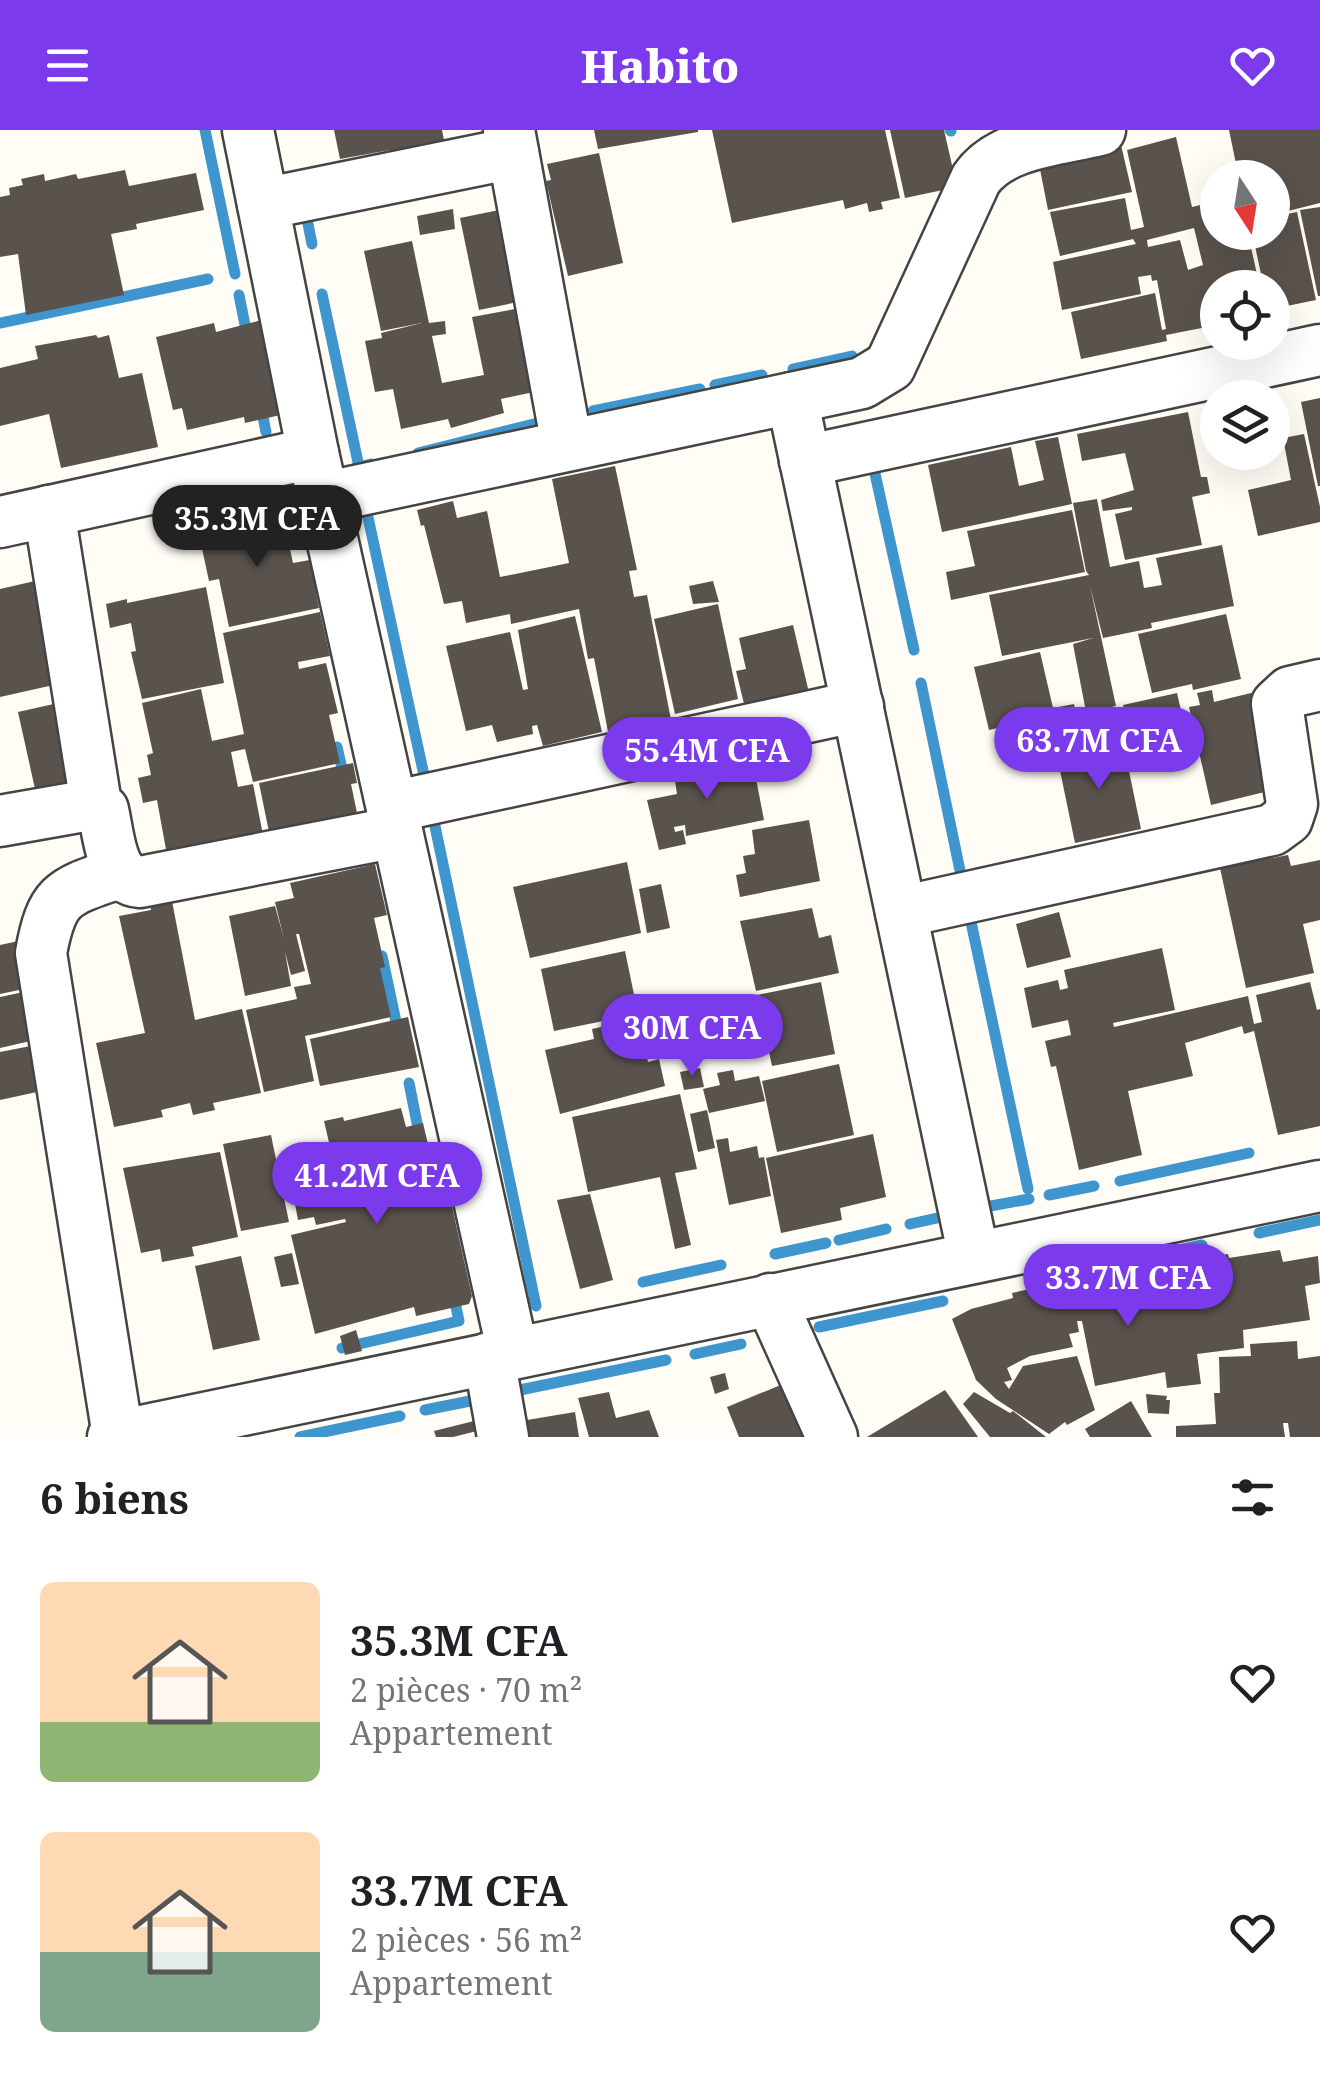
<!DOCTYPE html>
<html lang="fr">
<meta charset="utf-8">
<style>
:root{--surface:#fff;--page:#f6f6f6;--text:#202124;--muted:#757577;--accent:#7c3aed}
body{margin:0;font-family:"Noto Serif",serif;background:var(--page);color:var(--text);height:100vh;display:flex;flex-direction:column;font-size:38px;white-space:nowrap}
*{box-sizing:border-box;margin:0}
p{font-size:32px;color:var(--muted)}
.icon{flex:none;width:55px;height:55px;fill:none;stroke:currentColor;stroke-width:2;stroke-linecap:round;stroke-linejoin:round}
.map{position:relative;height:1307px;overflow:hidden}
.side{display:flex;flex-direction:column;background:var(--surface);flex:1}
.side>*{flex:none}
.needle{width:65px;rotate:168deg}
.buttons{position:absolute;left:1200px;top:30px;display:grid;gap:20px}
.buttons a{display:grid;place-items:center;width:90px;height:90px;border-radius:50%;background:var(--surface);box-shadow:0 10px 40px #0002;font-size:50px}
.price{position:absolute;translate:-50% -85px;padding:0 22px;border-radius:35px;background:var(--accent);color:#fff;font-size:32px;line-height:65px;filter:drop-shadow(0 2px 5px #0008)}
.price::after{content:'';position:absolute;left:50%;top:60px;width:30px;height:22px;margin-left:-15px;background:inherit;clip-path:polygon(0 0,100% 0,50% 100%)}
.price.on{background:#222;color:#fff}
ul{padding:0;list-style:none}
li{display:flex;align-items:center;gap:30px;height:250px;padding:0 40px}
li span{display:grid;place-items:center;flex:none;width:280px;height:200px;border-radius:15px;color:#555}
li>.icon{margin-inline-start:auto}
span .icon{width:120px;height:120px;fill:#fffc;stroke-width:1}
li b{font-size:42px}
h2{display:flex;justify-content:space-between;align-items:center;height:120px;padding:0 40px;font-size:42px}
header{display:flex;justify-content:space-between;align-items:center;height:130px;padding:0 40px;background:var(--accent);color:#fff;font-size:45px;font-weight:800}
.map>svg:first-child{display:block}
</style>
<header><svg class="icon" aria-label="menu" viewBox="0 0 24 24"><path d="M4 6h16M4 12h16M4 18h16"/></svg>Habito<svg class="icon" aria-label="heart" viewBox="0 0 24 24"><path d="M12 20l-8-8c-3-5 5-10 8-4 3-6 11-1 8 4z"/></svg></header>
<div class="map">
<svg width="1320" height="1307" viewBox="0 0 1320 1307">
<rect width="100%" height="100%" fill="#fffdf5"/>
<g fill="none" stroke-linecap="round" stroke-linejoin="round">
<g stroke="#3f96cf" stroke-width="11">
<polyline points="205,0 235,144"/>
<polyline points="950,0 951,1"/>
<polyline points="305,79 312,114"/>
<polyline points="322,164 359,337 371,334"/>
<polyline points="239,165 248,210"/>
<polyline points="0,193 208,149"/>
<polyline points="793,239 852,226"/>
<polyline points="715,255 762,245"/>
<polyline points="261,277 266,302"/>
<polyline points="593,281 700,259"/>
<polyline points="418,323 550,290"/>
<polyline points="872,330 914,520"/>
<polyline points="364,369 427,659"/>
<polyline points="921,553 963,755"/>
<polyline points="337,617 344,647"/>
<polyline points="432,682 536,1176"/>
<polyline points="968,778 1028,1059"/>
<polyline points="382,826 398,901"/>
<polyline points="409,953 420,1008"/>
<polyline points="1120,1051 1249,1023"/>
<polyline points="1049,1065 1094,1056"/>
<polyline points="974,1079 1029,1069"/>
<polyline points="910,1094 951,1085"/>
<polyline points="1259,1103 1320,1090"/>
<polyline points="839,1110 886,1099"/>
<polyline points="775,1124 826,1113"/>
<polyline points="1049,1148 1202,1115"/>
<polyline points="643,1152 721,1135"/>
<polyline points="819,1197 943,1171"/>
<polyline points="342,1218 459,1191 453,1163"/>
<polyline points="695,1224 741,1214"/>
<polyline points="510,1262 666,1230"/>
<polyline points="425,1280 485,1268"/>
<polyline points="300,1307 400,1286"/>
</g>
</g>
<g fill="#5a524d" fill-rule="evenodd">
<polygon points="334,0 442,0 445,15 391,25 390,20 340,29"/>
<polygon points="594,0 698,0 698,2 598,19"/>
<polygon points="712,0 885,0 900,68 881,72 883,79 869,82 867,73 845,79 843,70 732,93"/>
<polygon points="890,0 944,0 957,57 905,68"/>
<polygon points="1229,0 1320,0 1320,73 1272,85 1272,48 1239,48"/>
<path d="M1176 7 1192 77 1218 71V102H1235L1237 111 1249 108 1260 158H1218L1217 195 1166 205 1167 211 1081 229 1071 182 1155 163 1162 200 1166 199 1157 150 1152 151 1151 145 1138 147 1141 164 1062 180 1053 132 1136 114 1133 109 1060 126 1050 82 1125 68 1131 100 1144 97 1127 20ZM1194 98 1203 135 1188 140 1180 110 1148 117 1147 110Z"/>
<polygon points="1121,15 1132,62 1048,80 1038,29 1077,27"/>
<polygon points="599,23 623,133 568,146 546,51 551,50 547,34"/>
<polygon points="125,40 129,56 196,43 204,80 136,94 137,99 111,104 124,165 26,185 18,124 0,127 0,67 10,65 9,58 23,55 21,49 44,44 45,51 76,44 78,49"/>
<polygon points="1320,77 1320,166 1318,166 1300,80"/>
<polygon points="509,78 528,170 479,180 460,88"/>
<polygon points="453,79 455,99 420,105 417,86"/>
<polygon points="1297,82 1316,170 1272,179 1272,158 1264,158 1252,102 1272,102 1272,87"/>
<polygon points="412,111 429,193 445,191 446,204 432,206 442,253 484,245 472,187 531,176 548,259 501,269 504,283 451,298 448,289 401,299 393,259 375,262 365,211 382,208 381,203 422,193 381,201 364,121"/>
<polygon points="262,190 285,284 245,293 244,287 187,300 182,278 173,280 156,207 214,193 216,202"/>
<polygon points="96,205 98,208 109,205 119,248 142,243 158,317 61,338 49,284 0,296 0,238 38,229 35,216"/>
<polygon points="1320,268 1320,356 1318,356 1301,272"/>
<polygon points="1188,282 1201,347 1207,347 1210,363 1192,367 1202,415 1125,430 1115,384 1132,380 1132,377 1103,381 1101,370 1134,360 1125,323 1082,331 1077,304"/>
<polygon points="1304,304 1320,377 1320,392 1258,406 1248,360 1291,350 1283,308"/>
<polygon points="1058,307 1072,374 942,402 928,335 1011,317 1019,356 1044,350 1035,311"/>
<polygon points="615,336 637,440 629,441 634,467 647,465 671,590 608,602 594,528 588,529 579,479 511,494 510,484 466,493 462,471 444,474 424,395 421,396 417,380 453,371 457,388 487,381 500,447 569,433 552,349"/>
<polygon points="1097,369 1110,437 1139,431 1144,458 1162,455 1156,428 1222,415 1234,476 1151,493 1152,498 1103,508 1090,456 1116,576 1086,582 1073,514 1093,508 1002,526 989,465 1089,445 1086,441 1073,373"/>
<polygon points="1072,380 1085,442 951,470 946,442 975,436 967,401"/>
<polygon points="282,382 293,433 310,430 319,478 229,497 219,449 209,451 198,400"/>
<polygon points="35,451 58,554 0,567 0,459"/>
<polygon points="713,451 719,472 693,474 689,456"/>
<polygon points="206,457 224,553 142,569 131,522 136,521 131,493 110,498 106,474 127,469 127,473"/>
<polygon points="718,474 738,569 675,584 654,489"/>
<polygon points="320,482 330,526 298,532 299,539 326,533 338,583 329,585 340,633 253,652 245,619 231,622 238,657 253,654 263,705 167,725 157,670 143,673 138,648 151,645 147,625 153,623 142,573 201,559 212,611 244,604 223,503"/>
<polygon points="1226,484 1241,549 1193,560 1192,554 1152,563 1138,504"/>
<polygon points="575,486 602,602 543,616 537,595 532,596 533,604 497,612 492,595 466,601 446,516 510,502 523,560 528,559 518,500"/>
<polygon points="793,495 810,567 746,582 736,541 746,539 739,508"/>
<polygon points="1040,522 1053,578 1074,574 1076,584 1056,588 1055,585 989,600 974,537"/>
<polygon points="1212,560 1214,572 1251,563 1273,660 1211,675 1189,577 1200,575 1197,563"/>
<polygon points="1177,563 1190,620 1136,632 1123,575"/>
<polygon points="67,571 86,657 37,668 18,582"/>
<polygon points="1123,612 1141,699 1075,713 1057,626"/>
<polygon points="752,628 764,690 686,706 685,695 674,697 675,702 683,700 686,714 659,720 647,670 677,664 674,644"/>
<polygon points="353,633 357,653 351,654 357,683 269,702 259,653"/>
<polygon points="809,690 820,751 740,767 736,745 746,743 743,726 755,724 752,700"/>
<polygon points="1288,725 1291,736 1320,730 1320,790 1303,794 1314,843 1246,858 1220,738"/>
<polygon points="627,732 641,803 530,828 513,757"/>
<polygon points="375,734 387,785 374,788 385,837 380,838 391,887 305,906 314,951 264,962 246,880 297,869 294,857 311,854 299,804 296,804 305,841 291,845 285,822 291,856 245,866 229,786 275,776 284,809 275,772 294,768 290,753"/>
<polygon points="661,754 670,798 647,803 639,759"/>
<polygon points="171,766 195,890 242,879 261,963 213,973 215,980 193,985 190,973 161,980 163,987 114,997 96,913 145,903 119,786 151,780 149,771"/>
<polygon points="812,778 819,808 831,805 839,843 756,861 740,791"/>
<polygon points="1059,782 1071,827 1027,838 1016,794"/>
<polygon points="28,809 38,856 0,864 0,815"/>
<polygon points="1162,818 1175,880 1113,893 1114,897 1248,866 1254,894 1262,892 1256,865 1310,852 1317,880 1320,879 1320,996 1278,1005 1254,901 1244,904 1242,896 1185,913 1193,946 1128,961 1142,1025 1079,1040 1056,936 1051,937 1045,911 1071,905 1068,890 1032,898 1024,858 1058,850 1060,860 1068,858 1064,840"/>
<polygon points="625,821 638,884 554,901 541,839"/>
<polygon points="821,852 835,924 772,936 757,865"/>
<polygon points="38,859 48,907 0,918 0,867"/>
<polygon points="687,878 693,906 645,917 648,932 659,929 665,956 560,984 545,920 594,909 592,899"/>
<polygon points="408,887 419,937 320,956 310,909"/>
<polygon points="51,912 60,957 0,970 0,922"/>
<polygon points="839,934 854,1005 777,1022 762,951"/>
<polygon points="700,938 704,957 684,960 680,942"/>
<polygon points="733,940 735,951 759,946 765,971 709,983 703,959 720,955 717,943"/>
<polygon points="680,964 697,1039 675,1043 691,1115 675,1119 660,1047 588,1062 572,987"/>
<polygon points="401,978 406,997 423,993 442,1074 451,1072 472,1166 469,1174 416,1186 414,1177 315,1204 291,1105 346,1092 345,1089 316,1095 314,1087 298,1090 285,1020 300,1017 307,1059 338,1051 324,991 343,987 344,991"/>
<polygon points="707,980 715,1018 698,1022 690,984"/>
<polygon points="873,1004 886,1067 840,1078 842,1090 781,1103 766,1028"/>
<polygon points="271,1005 289,1092 241,1101 223,1014"/>
<polygon points="728,1008 730,1022 757,1016 759,1028 764,1027 771,1066 729,1075 716,1010"/>
<polygon points="220,1022 238,1107 192,1117 194,1126 162,1132 160,1119 141,1123 123,1038"/>
<polygon points="590,1064 613,1150 580,1159 557,1070"/>
<polygon points="1280,1120 1283,1132 1318,1126 1320,1153 1305,1156 1310,1190 1243,1200 1244,1218 1197,1224 1201,1254 1167,1258 1165,1242 1095,1256 1082,1191 1077,1191 1079,1202 1069,1204 1073,1217 1030,1226 1007,1238 1012,1250 1004,1252 1009,1259 1023,1236 1077,1226 1095,1280 1067,1295 1065,1292 1049,1304 996,1269 976,1250 952,1189 971,1179 1013,1168 1012,1163 1052,1154 1053,1157 1087,1148 1088,1153 1205,1132 1205,1128 1228,1124 1229,1128"/>
<polygon points="292,1123 299,1154 281,1157 274,1127"/>
<polygon points="241,1126 260,1210 213,1220 195,1136"/>
<polygon points="356,1200 362,1221 345,1225 340,1206"/>
<polygon points="1297,1211 1298,1229 1320,1226 1320,1307 1290,1307 1288,1293 1283,1293 1285,1307 1176,1307 1176,1296 1216,1294 1214,1263 1220,1263 1219,1227 1251,1226 1250,1214"/>
<polygon points="725,1243 729,1259 715,1264 710,1247"/>
<polygon points="788,1252 810,1307 739,1307 727,1277"/>
<polygon points="945,1260 978,1307 867,1307"/>
<polygon points="609,1262 616,1288 649,1280 659,1307 589,1307 578,1268"/>
<polygon points="974,1262 1010,1283 1013,1281 1046,1307 990,1307 963,1274"/>
<polygon points="1146,1264 1167,1266 1166,1270 1170,1270 1169,1284 1148,1283"/>
<polygon points="1131,1271 1152,1307 1090,1307 1085,1299"/>
<polygon points="575,1282 579,1307 517,1307 515,1292"/>
<polygon points="478,1290 481,1300 453,1307 436,1307 434,1301"/>
</g>
<g fill="none" stroke-linecap="round" stroke-linejoin="round">
<g stroke="#444" stroke-width="55">
<g id="minor">
<polyline points="248,0 313,323 513,1223"/>
<polyline points="509,0 567,315"/>
<polyline points="263,74 513,23"/>
<polyline points="792,268 974,1127"/>
<polyline points="805,331 1320,220"/>
<path d="M323 368 862 253 890 236 976 49C1001 13 1059 10 1100 0"/>
<path d="M49 381 96 674 103 680C109 705 110 750 140 752L397 702"/>
<polyline points="0,392 313,323"/>
<polyline points="392,677 858,576"/>
<polyline points="0,691 96,674"/>
<polyline points="901,782 1272,700 1287,689 1292,674 1277,574 1290,562 1320,555"/>
<polyline points="770,1169 832,1307"/>
<polyline points="489,1228 503,1307"/>
<path d="M118 1306 41 823C52 763 63 762 119 743"/>
<polyline points="113,1307 1320,1056"/>
</g>
</g>
<use href="#minor" stroke="#fff" stroke-width="50"/>
</g>
</svg>
<div class="buttons">
<a><svg class="needle" viewBox="-14 -14 28 28"><path d="M0-13l5 13h-10z" fill="#e53935"/><path d="M0 13l5-13h-10z" fill="#757577"/></svg></a>
<a><svg class="icon" aria-label="locate" viewBox="0 0 24 24"><circle cx="12" cy="12" r="6"/><path d="M12 2v4M12 18v4M2 12h4M18 12h4"/></svg></a>
<a><svg class="icon" aria-label="layers" viewBox="0 0 24 24"><path d="M12 4l9 5-9 5-9-5zM3 14l9 5 9-5"/></svg></a>
</div>
<b class="price on" style="left:257px;top:440px">35.3M CFA</b>
<b class="price" style="left:1099px;top:662px">63.7M CFA</b>
<b class="price" style="left:707px;top:672px">55.4M CFA</b>
<b class="price" style="left:692px;top:949px">30M CFA</b>
<b class="price" style="left:377px;top:1097px">41.2M CFA</b>
<b class="price" style="left:1128px;top:1199px">33.7M CFA</b>
</div>
<section class="side">
<h2>6 biens<svg class="icon" aria-label="filters" viewBox="0 0 24 24"><path d="M4 7h16M4 17h16"/><circle cx="9" cy="7" r="2"/><circle cx="15" cy="17" r="2"/></svg></h2>
<ul>
<li><span style="background:linear-gradient(#ffd9b3 70%,#8fb573 0)"><svg class="icon" aria-label="home" viewBox="0 0 24 24"><path d="M3 11l9-7 9 7M6 9v11h12V9"/></svg></span><div><b>35.3M CFA</b><p>2 pièces · 70 m²</p><p>Appartement</p></div><svg class="icon" aria-label="heart" viewBox="0 0 24 24"><path d="M12 20l-8-8c-3-5 5-10 8-4 3-6 11-1 8 4z"/></svg></li>
<li><span style="background:linear-gradient(#ffd9b3 60%,#7fa58c 0)"><svg class="icon" aria-label="home" viewBox="0 0 24 24"><path d="M3 11l9-7 9 7M6 9v11h12V9"/></svg></span><div><b>33.7M CFA</b><p>2 pièces · 56 m²</p><p>Appartement</p></div><svg class="icon" aria-label="heart" viewBox="0 0 24 24"><path d="M12 20l-8-8c-3-5 5-10 8-4 3-6 11-1 8 4z"/></svg></li>
</ul>
</section>
